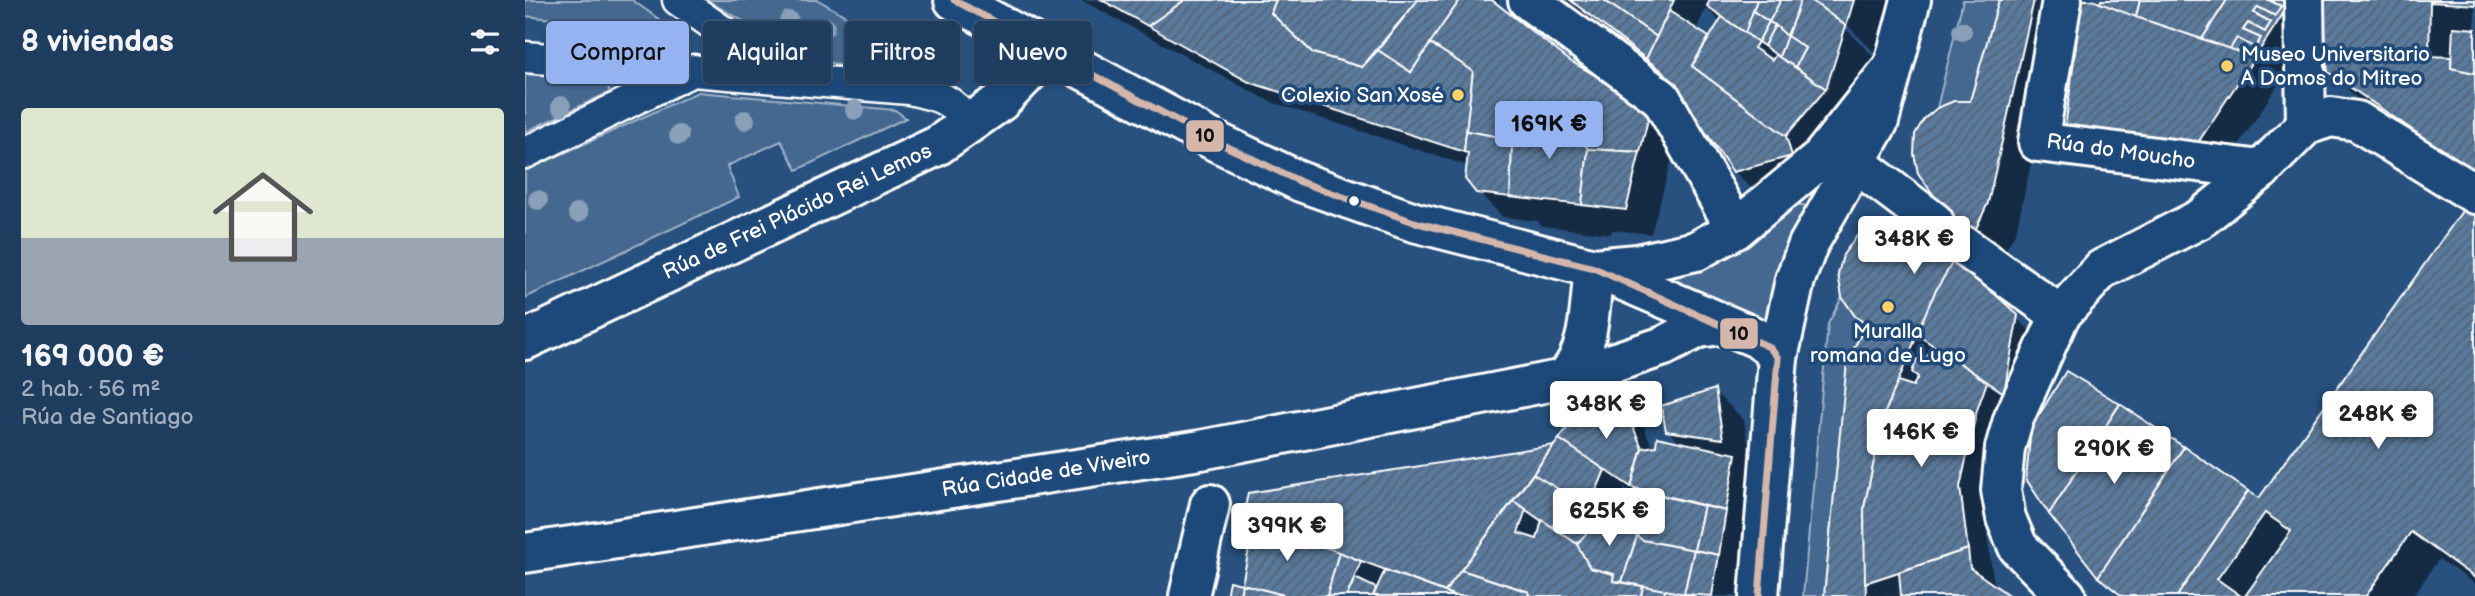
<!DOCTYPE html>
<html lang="es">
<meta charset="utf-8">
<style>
:root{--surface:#1e3d5f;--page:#2b4868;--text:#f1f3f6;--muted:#a1aebd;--line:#3c5674;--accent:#95b2f1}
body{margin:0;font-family:"Balsamiq Sans",sans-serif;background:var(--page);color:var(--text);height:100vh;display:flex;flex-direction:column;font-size:26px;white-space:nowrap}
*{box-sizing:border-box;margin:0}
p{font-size:23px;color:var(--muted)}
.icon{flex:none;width:38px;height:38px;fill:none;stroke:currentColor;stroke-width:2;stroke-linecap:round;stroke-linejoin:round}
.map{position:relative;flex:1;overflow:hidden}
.sheet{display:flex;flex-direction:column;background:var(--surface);width:525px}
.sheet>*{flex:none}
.hud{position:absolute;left:21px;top:21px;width:665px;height:63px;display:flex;gap:14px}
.price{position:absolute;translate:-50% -60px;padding:0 16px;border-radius:7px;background:#fff;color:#222;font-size:23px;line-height:46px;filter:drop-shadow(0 2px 4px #0008)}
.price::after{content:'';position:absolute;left:50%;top:42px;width:21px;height:16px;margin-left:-10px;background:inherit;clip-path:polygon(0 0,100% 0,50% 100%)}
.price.active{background:var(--accent);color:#111}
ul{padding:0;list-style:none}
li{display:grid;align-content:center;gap:14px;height:371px;padding:0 21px}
li span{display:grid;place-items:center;height:217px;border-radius:7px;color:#555}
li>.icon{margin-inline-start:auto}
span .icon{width:126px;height:126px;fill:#fffc;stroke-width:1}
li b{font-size:30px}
h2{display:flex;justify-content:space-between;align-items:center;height:84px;padding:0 21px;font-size:30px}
.tag{padding:0 24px;border-radius:7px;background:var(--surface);box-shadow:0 2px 5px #0004,0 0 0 2px var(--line);font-size:24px;line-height:63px}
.tag.active{background:var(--accent);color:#111}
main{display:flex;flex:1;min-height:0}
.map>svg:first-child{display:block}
</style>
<main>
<section class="sheet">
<h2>8 viviendas<svg class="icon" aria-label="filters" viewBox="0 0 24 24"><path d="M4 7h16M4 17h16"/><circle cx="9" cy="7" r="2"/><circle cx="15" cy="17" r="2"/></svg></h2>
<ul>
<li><span style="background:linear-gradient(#dfe7d0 60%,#9aa5b1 0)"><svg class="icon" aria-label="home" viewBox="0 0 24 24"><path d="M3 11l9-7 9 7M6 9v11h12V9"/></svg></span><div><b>169 000 €</b><p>2 hab. · 56 m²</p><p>Rúa de Santiago</p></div></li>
</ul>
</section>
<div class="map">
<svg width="1950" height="596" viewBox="0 0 1950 596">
<defs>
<pattern id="building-hatch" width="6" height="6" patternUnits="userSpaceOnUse" patternTransform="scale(1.75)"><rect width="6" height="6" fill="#5a7a9d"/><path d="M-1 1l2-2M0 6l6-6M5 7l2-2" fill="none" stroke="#536374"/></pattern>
</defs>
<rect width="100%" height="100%" fill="#28517f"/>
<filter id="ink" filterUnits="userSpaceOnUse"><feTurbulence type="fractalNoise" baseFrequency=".0143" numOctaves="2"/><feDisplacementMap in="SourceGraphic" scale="14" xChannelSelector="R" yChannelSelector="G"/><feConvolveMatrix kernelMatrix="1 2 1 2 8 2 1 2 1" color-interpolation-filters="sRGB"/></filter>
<g filter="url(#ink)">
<g fill="#446890" stroke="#a2b4c8" stroke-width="2">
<polygon points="0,0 107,0 152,32 146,43 129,47 125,30 0,16"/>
<path d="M181 0H293L391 57 390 63C373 65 353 70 335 69 285 64 225 24 181 0Z"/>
<polygon points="1438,0 1474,0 1445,101 1429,101 1412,108"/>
<polygon points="0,74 80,80 85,92 0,132"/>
<polygon points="173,92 370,110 381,118 272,170 256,141 202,166 214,197 0,298 0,171"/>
<polygon points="1272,205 1279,205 1282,210 1243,321 1155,288 1147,282 1155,271 1217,246"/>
<polygon points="1317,297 1330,316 1341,324 1322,362 1299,596 1278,596 1303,324"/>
</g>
<g fill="#0007" fill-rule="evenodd">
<polygon points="556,0 974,0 972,6 1044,63 1125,108 1153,137 1126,234 1087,230 1086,234 1017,226 1013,221 978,217 952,191 943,166 746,102"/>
<path d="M1039 0H1365L1349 52 1319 22V27L1349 57 1330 117 1291 168 1296 185 1239 201 1209 171 1149 84ZM1181 8 1196 22 1185 40 1171 30Z"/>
<polygon points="1476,0 1542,0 1491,232 1459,287 1517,342 1476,436 1459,513 1468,577 1471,588 1483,596 1301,596 1342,326 1331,315 1402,234 1447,103"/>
<polygon points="1559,0 1793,0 1792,25 1698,169 1567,153"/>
<polygon points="1796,0 1950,0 1950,180 1833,100 1805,71"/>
<polygon points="1950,216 1950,584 1914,559 1888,596 1594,596 1562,564 1503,479 1734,501"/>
<path d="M1189 391 1219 420 1227 468 1223 467 1236 480 1216 596H703L718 586 729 534 718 524 724 494 1030 448 1054 415 1098 407 1119 428 1128 448 1156 444 1142 430ZM1100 488 1109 494 1096 525 1088 518Z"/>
</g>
<g fill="url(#building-hatch)" stroke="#fff" stroke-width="2">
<polygon points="577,0 660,0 623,26"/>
<polygon points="660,0 751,0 746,13 788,53 837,67 853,50 886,72 905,43 948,71 939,152 724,82 623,26"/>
<polygon points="751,0 893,0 837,67 788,53 746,13"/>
<polygon points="893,0 935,0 886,72 853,50"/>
<polygon points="935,0 967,0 1045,61 1126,107 1115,152 1063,149 1033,105 987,139 941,131 948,71 905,43"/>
<polygon points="1045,0 1079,0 1132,37 1121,59"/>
<polygon points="1079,0 1149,0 1132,37"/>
<polygon points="1185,0 1232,0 1220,33 1182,6"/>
<polygon points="1232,0 1256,0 1244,22 1228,11"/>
<polygon points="1256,0 1276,0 1262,36 1244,22"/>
<polygon points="1276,0 1286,0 1321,26 1301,89 1270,67 1280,48 1262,36"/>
<polygon points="1286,0 1329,0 1321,26"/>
<polygon points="1474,0 1509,0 1463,203 1448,235 1410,292 1359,415 1339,508 1341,596 1299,596 1322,362 1341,324 1330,316 1317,297 1313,274 1318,255 1331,237 1345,228 1362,222 1380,222 1419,210 1393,173 1389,154 1390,134 1399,119 1412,108 1429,101 1445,101"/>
<polygon points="1557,0 1567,0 1730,57 1672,144 1540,128"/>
<polygon points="1576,0 1615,0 1611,17 1575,3"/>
<polygon points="1615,0 1702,0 1677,39 1611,17"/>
<polygon points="1702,0 1744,0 1756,6 1750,16 1733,7 1729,13 1746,22 1740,32 1723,23 1718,30 1736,38 1730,48 1712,38 1705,49 1677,39"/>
<polygon points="1744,0 1767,0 1730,57 1705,49 1712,38 1730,48 1736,38 1718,30 1723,23 1740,32 1746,22 1729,13 1733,7 1750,16 1756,6"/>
<polygon points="1794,0 1950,0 1950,5 1905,2 1904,56 1926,57 1926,68 1950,73 1950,173 1803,72"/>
<polygon points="1144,11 1184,37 1167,66 1261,136 1267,156 1208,172 1140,73 1121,59"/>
<polygon points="1228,11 1244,22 1233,42 1220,33"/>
<polygon points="1197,17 1233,42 1229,48 1247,60 1251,54 1301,89 1261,136 1167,66"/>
<polygon points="1244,22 1250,25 1239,46 1233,42"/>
<polygon points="1250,25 1262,36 1254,57 1239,46"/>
<polygon points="1928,27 1950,29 1950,73 1926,68"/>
<polygon points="1262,36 1280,48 1270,67 1254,57"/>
<polygon points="1033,105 1063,149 1057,205 985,197 987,139"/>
<polygon points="941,131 987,139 985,197 951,193 940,179 943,153 939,152"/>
<polygon points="1063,149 1115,152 1101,210 1057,205"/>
<polygon points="1940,207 1950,214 1950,578 1886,532 1841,596 1720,596 1766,531 1740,513 1692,579 1716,596 1652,596 1723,491 1734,498"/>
<polygon points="1430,258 1493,315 1479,393 1391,334 1410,292"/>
<polygon points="1408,345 1462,382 1452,410 1435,487 1443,549 1340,583 1339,508 1359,415 1373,381 1388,386 1393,377 1387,372 1392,359 1402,357"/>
<polygon points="1541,371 1595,404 1524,514 1501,479 1506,428"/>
<polygon points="1190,389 1198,439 1141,431 1136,406"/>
<polygon points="1595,404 1659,447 1573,577 1524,514"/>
<polygon points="1099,405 1117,448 1106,487 1034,439 1053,413"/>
<polygon points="1132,437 1211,454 1201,511 1106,487 1117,448 1131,446"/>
<polygon points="1034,439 1080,470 1064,508 1008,474"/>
<polygon points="1029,445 920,592 718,517 723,493"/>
<polygon points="1659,447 1723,491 1652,596 1597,596 1573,577"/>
<polygon points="1008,474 1045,496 1027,528 988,501"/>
<polygon points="1109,490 1126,493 1112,536 1095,522"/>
<polygon points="1126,493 1179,506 1169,550 1117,540 1112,536"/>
<polygon points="1045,496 1064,508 1069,501 1088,516 1078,529 1067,527 1052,544 1027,528"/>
<polygon points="988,501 1001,509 993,533 1012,539 1017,520 1052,544 1065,568 1089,574 1088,581 1118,586 1116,596 1003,596 1004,592 936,570"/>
<polygon points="1179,506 1201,511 1194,555 1169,550"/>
<polygon points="1088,516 1112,536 1097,582 1088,581 1089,574 1065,568 1052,544 1067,527 1078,529"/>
<polygon points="718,517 814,552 802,596 762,596 717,584 728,529 716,524"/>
<polygon points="1112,536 1117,540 1169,550 1159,594 1097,582"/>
<polygon points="1443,549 1445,568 1485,596 1376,596 1374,572"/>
<polygon points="1169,550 1194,555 1187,596 1159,594"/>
<polygon points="814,552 836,561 822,596 802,596"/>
<polygon points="860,570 920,592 931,596 848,596"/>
<polygon points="936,570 1004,592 1003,596 931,596 920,592"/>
<polygon points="830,578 851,588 848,596 822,596"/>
<polygon points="704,581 717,584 715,596 701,596"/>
<polygon points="717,584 762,596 715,596"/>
<polygon points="1118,586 1140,590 1139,596 1116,596"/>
<polygon points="1140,590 1159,594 1169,596 1139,596"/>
</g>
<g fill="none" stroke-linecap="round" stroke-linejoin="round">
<g stroke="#fff" stroke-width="35">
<g id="service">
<polyline points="153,0 263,77"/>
<path d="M0 57 384 89C416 96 424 98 446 124"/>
<polyline points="0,153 169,70"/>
</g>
</g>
<g stroke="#fff" stroke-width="44">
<g id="pedestrian">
<polyline points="1537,0 1513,142 1736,170"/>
<polyline points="1779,0 1781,125"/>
<polyline points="1331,163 1409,222"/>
<polyline points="1439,246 1535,315"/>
<polyline points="664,596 685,504"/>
<polyline points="1541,596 1493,547 1481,518 1476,490 1480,448 1488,420 1535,315 1577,269 1675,219 1736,170 1781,125 1806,117 1832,121 1950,194"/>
</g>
</g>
<g stroke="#fff" stroke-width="44">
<g id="minor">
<polyline points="1003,0 1136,98 1211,229"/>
<polyline points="1069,268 1112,264 1171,251 1211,229 1294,160 1367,68"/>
<polyline points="1071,269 1232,338 1244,347 1253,358"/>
<polyline points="0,340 412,146 475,102 523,52"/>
<path d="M1039 379C1067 351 1064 305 1069 268"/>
<polyline points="0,553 676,450 1039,379 1139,346 1173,328 1196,325"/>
</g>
</g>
<g stroke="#fff" stroke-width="44">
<g id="tertiary">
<polyline points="429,0 692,142 776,182 889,222 1069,268"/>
<polyline points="1234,596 1253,358 1270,280 1283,245 1354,121 1386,0"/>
</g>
</g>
<use href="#service" stroke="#1f4a7a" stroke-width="30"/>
<use href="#pedestrian" stroke="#1f4a7a" stroke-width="38"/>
<use href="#minor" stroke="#1f4a7a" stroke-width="38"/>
<use href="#tertiary" stroke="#1f4a7a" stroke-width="38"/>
<g stroke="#1f4a7a" stroke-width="12">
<polyline id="bus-1" points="429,0 692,142 776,182 889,222 1069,268 1244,347 1253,358 1234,596"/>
</g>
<use href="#bus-1" stroke="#d4b6ab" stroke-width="7"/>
</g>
<g fill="#8aa0b9">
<circle cx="264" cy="21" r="10"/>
<circle cx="300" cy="27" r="10"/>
<circle cx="1437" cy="31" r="10"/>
<circle cx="343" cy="52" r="10"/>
<circle cx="36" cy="106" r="10"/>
<circle cx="330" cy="110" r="10"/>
<circle cx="220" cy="120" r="10"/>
<circle cx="154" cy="135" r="10"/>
<circle cx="13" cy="200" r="10"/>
<circle cx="53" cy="213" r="10"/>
</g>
</g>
<g fill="#ffd166" stroke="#1f4a7a" stroke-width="2.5">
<circle cx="1702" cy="66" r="7"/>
<circle cx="933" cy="95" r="7"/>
<circle cx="1363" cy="307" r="7"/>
</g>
<circle fill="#fff" stroke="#1f4a7a" stroke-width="2.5" cx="829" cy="201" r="6"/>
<g text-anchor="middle" stroke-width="7" stroke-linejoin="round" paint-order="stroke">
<g font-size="21" fill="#fff" stroke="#1f4a7a" text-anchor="start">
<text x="1716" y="61">Museo Universitario<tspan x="1716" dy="24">A Domos do Mitreo</tspan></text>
<text x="919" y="102" text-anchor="end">Colexio San Xosé</text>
<text x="1363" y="338" text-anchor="middle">Muralla<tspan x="1363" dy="24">romana de Lugo</tspan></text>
</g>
<g font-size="21" fill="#fff" stroke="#1f4a7a">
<text transform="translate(1596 151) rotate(8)" y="7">Rúa do Moucho</text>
<text transform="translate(272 211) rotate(-25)" y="7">Rúa de Frei Plácido Rei Lemos</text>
<text transform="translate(521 473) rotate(-9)" y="7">Rúa Cidade de Viveiro</text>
</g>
</g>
<g stroke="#1f4a7a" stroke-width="2.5">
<rect x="660" y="119" width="40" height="34" rx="7" fill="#d4b6ab"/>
<rect x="1194" y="317" width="40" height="33" rx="7" fill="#d4b6ab"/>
</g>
<g font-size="19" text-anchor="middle" font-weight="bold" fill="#111">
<text x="680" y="142">10</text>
<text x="1214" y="340">10</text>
</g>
</svg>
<b class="price active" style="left:1024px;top:161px">169K €</b>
<b class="price" style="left:1389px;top:276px">348K €</b>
<b class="price" style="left:1081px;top:441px">348K €</b>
<b class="price" style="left:1853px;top:451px">248K €</b>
<b class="price" style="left:1396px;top:469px">146K €</b>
<b class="price" style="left:1589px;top:486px">290K €</b>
<b class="price" style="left:1084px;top:548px">625K €</b>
<b class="price" style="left:762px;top:563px">399K €</b>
<div class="hud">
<a class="tag active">Comprar</a>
<a class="tag">Alquilar</a>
<a class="tag">Filtros</a>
<a class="tag">Nuevo</a>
</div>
</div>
</main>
